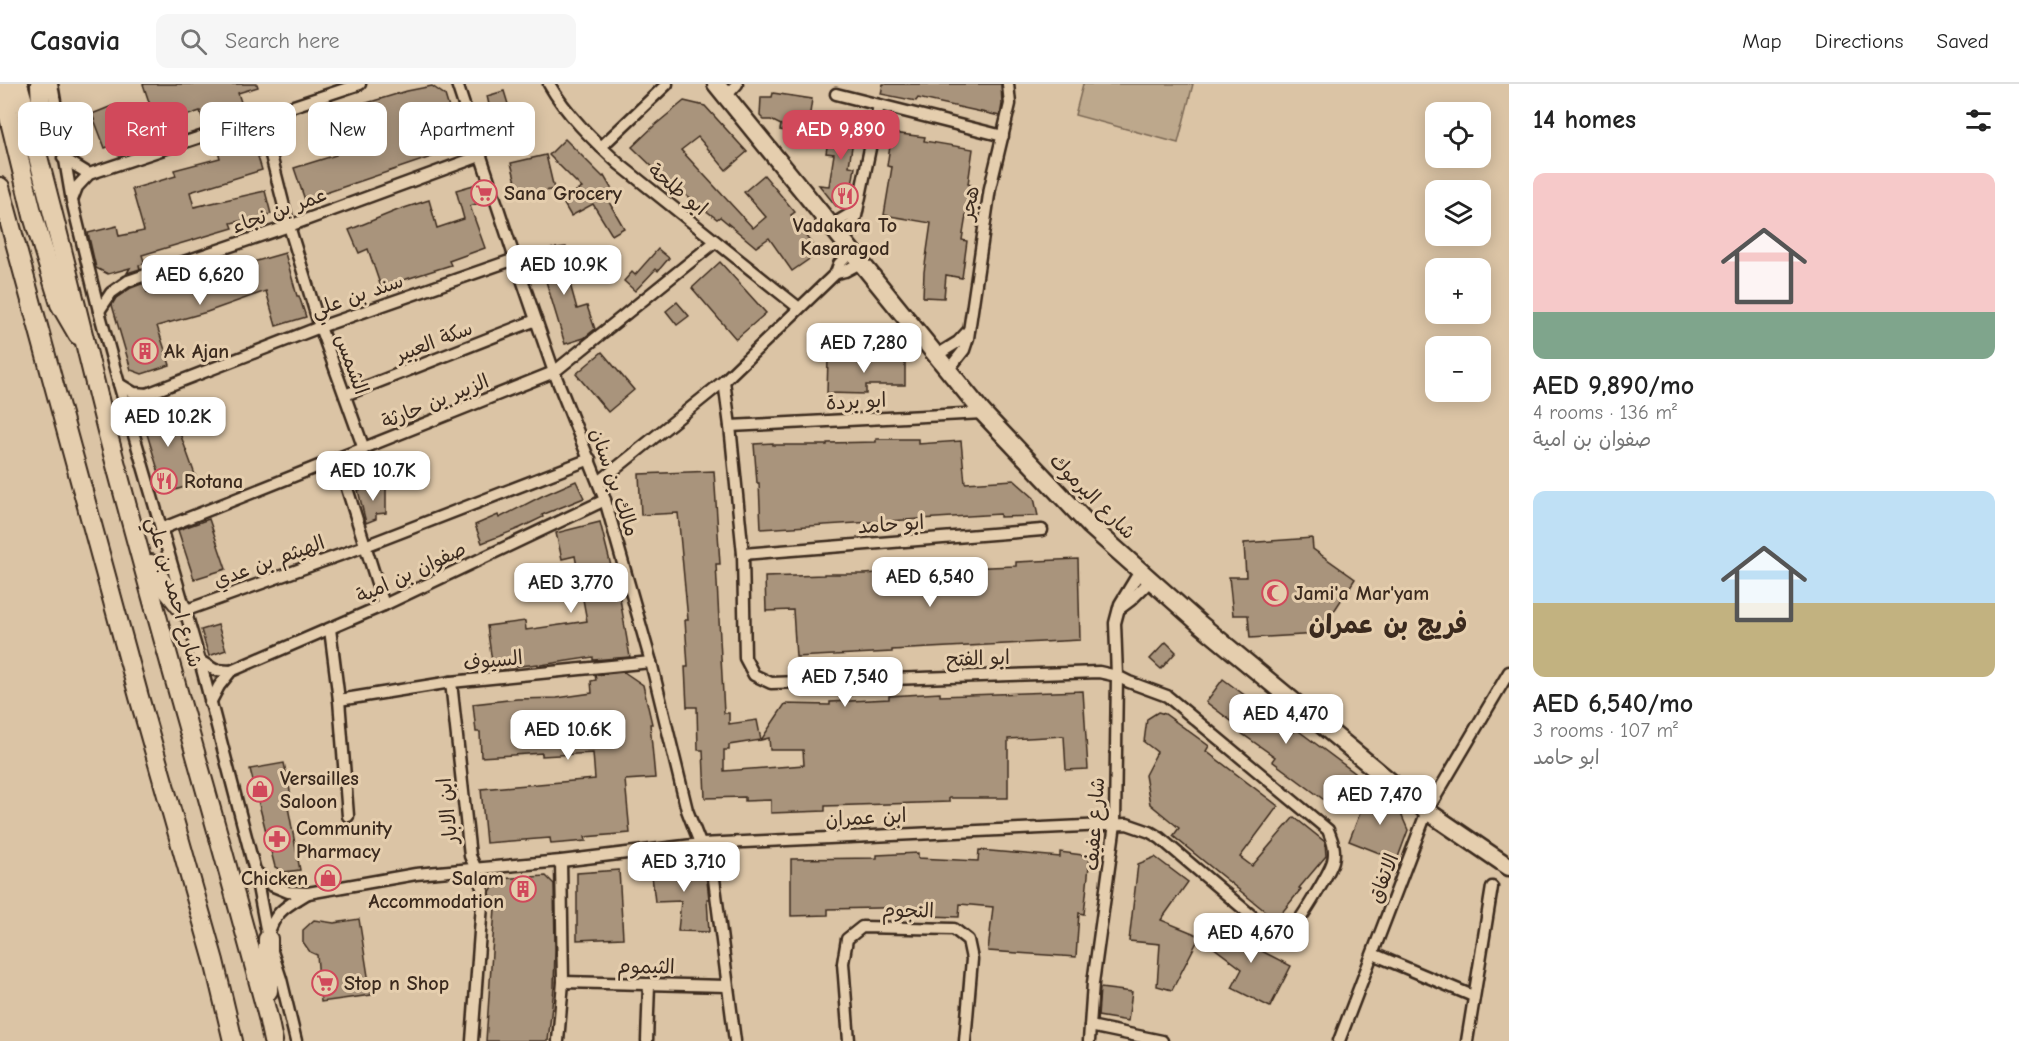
<!DOCTYPE html>
<meta charset="utf-8">
<style>
:root{--surface:#fff;--page:#f6f6f6;--text:#222;--muted:#767676;--line:#e0e0e0;--accent:#d1495b}
body{margin:0;font-family:"Comic Neue","Playpen Sans Arabic",sans-serif;background:var(--page);color:var(--text);height:100vh;display:flex;flex-direction:column;font-size:22px;white-space:nowrap}
*{box-sizing:border-box;margin:0}
p{font-size:20px;color:var(--muted)}
.icon{flex:none;width:33px;height:33px;fill:none;stroke:currentColor;stroke-width:2;stroke-linecap:round;stroke-linejoin:round}
.map{position:relative;flex:1;overflow:hidden}
.panel{display:flex;flex-direction:column;background:var(--surface);width:510px}
.panel>*{flex:none}
.hud{position:absolute;left:18px;top:18px;width:570px;height:54px;display:flex;gap:12px}
.tools{position:absolute;left:1425px;top:18px;display:grid;gap:12px}
.tools a{display:grid;place-items:center;width:66px;height:66px;border-radius:12px;background:var(--surface);box-shadow:0 3px 15px #0003;font-size:30px}
.price{position:absolute;translate:-50% -51px;padding:0 14px;border-radius:12px;background:#fff;color:#222;font-size:20px;line-height:39px;filter:drop-shadow(0 2px 3px #0008)}
.price::after{content:'';position:absolute;left:50%;top:36px;width:18px;height:14px;margin-left:-9px;background:inherit;clip-path:polygon(0 0,100% 0,50% 100%)}
.price.active{background:var(--accent);color:#fff}
ul{padding:0;list-style:none}
li{display:grid;align-content:center;gap:12px;height:318px;padding:0 24px}
li span{display:grid;place-items:center;height:186px;border-radius:12px;color:#555}
li>.icon{margin-inline-start:auto}
span .icon{width:108px;height:108px;fill:#fffc;stroke-width:1}
li b{font-size:26px}
h2{display:flex;justify-content:space-between;align-items:center;height:72px;padding:0 24px;font-size:26px}
.tag{padding:0 21px;border-radius:12px;background:var(--surface);box-shadow:0 3px 15px #0003;font-size:21px;line-height:54px}
.tag.active{background:var(--accent);color:#fff}
header{display:flex;align-items:center;gap:36px;box-sizing:border-box;height:84px;padding:0 30px;background:var(--surface);border-bottom:2px solid var(--line)}
header strong{font-size:28px}
nav{display:flex;gap:33px;margin-inline-start:auto;font-size:21px}
.search{width:420px;height:54px;background:var(--page);display:flex;align-items:center;gap:15px;box-sizing:border-box;padding:0 21px;border-radius:12px;color:var(--muted);font-size:22px}
main{display:flex;flex:1;min-height:0}
.map>svg:first-child{display:block}
</style>
<header>
<strong>Casavia</strong>
<div class="search"><svg class="icon" aria-label="search" viewBox="0 0 24 24"><circle cx="10" cy="10" r="6"/><path d="M15 15l6 6"/></svg>Search here</div>
<nav><a>Map</a><a>Directions</a><a>Saved</a></nav>
</header>
<main>
<div class="map">
<svg width="1509" height="957" viewBox="0 0 1509 957">
<rect width="100%" height="100%" fill="#dbc4a5"/>
<filter id="ink" filterUnits="userSpaceOnUse"><feTurbulence type="fractalNoise" baseFrequency=".0167" numOctaves="2"/><feDisplacementMap in="SourceGraphic" scale="12" xChannelSelector="R" yChannelSelector="G"/><feConvolveMatrix kernelMatrix="1 2 1 2 8 2 1 2 1" color-interpolation-filters="sRGB"/></filter>
<g filter="url(#ink)">
<polygon fill="#bda88c" stroke="#7c6955" stroke-width="1.5" points="1083,0 1193,0 1178,59 1075,31"/>
<g fill="#a9947b" stroke="#3b2a1e" stroke-width="1.5">
<polygon points="143,0 257,0 258,3 238,9 242,21 202,33 200,27 157,42"/>
<polygon points="883,0 1001,0 1002,20 1000,32 918,14 916,17 881,10"/>
<polygon points="432,2 445,11 456,47 452,66 305,116 294,84 336,71 323,32 407,7"/>
<polygon points="504,7 511,30 521,28 526,48 497,56 487,12"/>
<polygon points="773,9 812,15 807,50 780,46 781,41 771,36 764,36 760,32 761,13 772,13"/>
<polygon points="684,17 705,22 747,68 726,86 698,53 681,66 753,144 766,133 744,108 764,91 795,128 791,131 818,169 792,187 769,154 756,163 720,133 717,135 666,96 632,63 655,41"/>
<polygon points="112,22 126,56 105,64 92,30"/>
<polygon points="832,33 856,37 849,82 855,83 849,119 840,122 836,122 819,101 829,102 834,70 826,69"/>
<polygon points="892,49 925,53 924,57 973,65 968,100 971,101 962,156 967,157 962,194 946,191 944,214 923,213 924,188 931,139 884,131 892,83 887,82"/>
<polygon points="565,55 603,93 604,92 614,109 606,113 624,144 612,151 593,120 571,132 561,115 582,104 549,71"/>
<polygon points="253,56 262,86 190,108 194,123 265,107 271,130 231,139 233,144 142,171 145,180 139,181 140,185 127,189 130,184 108,190 96,184 88,149 117,142 119,152 144,147 132,105 176,92 174,86 220,74 218,67"/>
<polygon points="546,71 554,105 520,113 511,79"/>
<polygon points="477,100 482,118 470,122 485,164 449,177 451,181 381,203 368,165 359,169 349,146 398,126 429,116 437,144 464,135 456,106"/>
<polygon points="566,163 568,182 565,182 577,225 587,222 595,245 584,254 565,260 542,184 539,184 537,166"/>
<polygon points="658,165 669,174 658,187 656,185 635,207 624,197 632,188 635,191"/>
<polygon points="285,169 297,212 299,212 306,233 276,242 266,207 207,228 157,242 170,281 142,290 131,286 112,221 116,214 131,204 144,199 147,208 202,193 203,195 239,182"/>
<polygon points="720,178 766,229 736,255 692,204"/>
<polygon points="677,218 689,232 677,241 666,227"/>
<polygon points="602,268 634,306 608,328 576,290"/>
<polygon points="828,274 905,274 905,301 866,301 866,310 827,309"/>
<polygon points="168,316 198,399 165,409 141,330 145,324"/>
<polygon points="876,355 918,355 918,360 961,357 965,399 1014,396 1034,414 1038,432 1000,433 1000,430 761,445 759,399 757,399 754,360 773,359 773,361 827,361 827,359 876,358"/>
<polygon points="714,387 720,480 716,480 724,629 729,629 729,640 757,636 761,656 729,661 729,666 724,666 724,687 804,681 803,666 770,666 769,654 761,656 785,620 830,621 830,618 889,615 889,612 940,609 940,612 1083,607 1088,685 1066,686 1064,652 1008,655 1008,714 949,714 949,718 825,722 825,727 771,729 771,716 745,717 745,713 705,714 703,666 698,666 697,623 687,623 685,583 688,583 685,536 688,536 678,429 641,431 639,390"/>
<polygon points="576,397 584,414 542,431 543,433 520,444 482,459 475,441 498,431 499,434 542,412"/>
<polygon points="386,403 386,429 376,430 376,435 366,439 358,406"/>
<polygon points="209,435 226,485 194,495 178,446"/>
<polygon points="600,438 615,498 617,497 630,573 593,576 593,573 541,581 538,582 538,580 493,585 487,542 525,537 526,546 587,537 575,472 562,475 556,449"/>
<polygon points="1312,454 1313,465 1355,495 1319,550 1250,554 1248,531 1233,531 1229,493 1246,493 1244,459"/>
<polygon points="1078,475 1080,556 892,566 892,568 796,573 793,526 766,527 765,493 824,491 824,490 864,490 920,486 920,482 962,480 962,484 1016,482 1016,478"/>
<polygon points="218,541 226,566 209,572 201,546"/>
<polygon points="1166,558 1176,568 1161,585 1150,575"/>
<polygon points="624,588 643,601 652,640 650,640 655,694 625,696 630,749 585,753 586,757 551,760 550,754 486,759 481,705 595,695 593,669 542,672 542,669 481,673 480,648 476,648 473,620 517,615 557,614 592,609 591,597 596,596 595,591"/>
<polygon points="1223,595 1294,648 1296,645 1359,692 1335,724 1272,677 1275,673 1241,649 1243,646 1206,618"/>
<polygon points="1158,628 1165,630 1209,662 1206,667 1278,722 1240,773 1252,782 1294,733 1325,758 1326,772 1299,804 1301,805 1276,836 1173,752 1179,744 1150,720 1145,691 1157,668 1144,658 1147,635"/>
<polygon points="284,679 293,721 288,723 300,786 284,788 275,783 250,685"/>
<polygon points="1370,704 1394,714 1408,746 1397,776 1349,757"/>
<polygon points="979,766 1060,773 1060,768 1090,772 1084,830 1079,829 1076,873 988,867 993,823 960,820 959,833 927,832 927,823 828,825 828,831 791,832 791,775 877,774 877,771 918,769 918,774 978,777"/>
<polygon points="1155,773 1188,798 1161,836 1200,852 1172,906 1157,902 1160,860 1129,857 1138,780"/>
<polygon points="694,777 702,786 707,797 709,815 707,815 709,848 678,847 681,817 655,818 651,783"/>
<polygon points="619,786 623,854 577,856 577,789"/>
<polygon points="546,792 554,800 555,864 554,904 548,957 486,957 495,824 491,824 490,808 497,795"/>
<polygon points="1229,833 1249,848 1242,857 1291,882 1270,923 1232,904 1242,885 1209,860"/>
<polygon points="359,835 371,911 321,918 317,871 310,868 303,858 303,846 314,836 334,839"/>
<polygon points="1100,904 1132,908 1128,937 1098,932"/>
</g>
<g fill="none" stroke-linecap="round" stroke-linejoin="round">
<g stroke="#3b2a1e" stroke-width="15">
<g id="street">
<polyline points="52,0 72,117 99,227 119,300 200,577 255,787 268,855 281,895 296,957"/>
<polyline points="457,0 515,175 554,288 605,416 651,578 687,726 714,795 735,957"/>
<path d="M549 0C566 30 593 56 619 80L799 224"/>
<polyline points="836,10 1003,52"/>
<polyline points="726,12 737,0"/>
<polyline points="261,32 289,142 320,243 364,365"/>
<polyline points="601,63 667,0"/>
<polyline points="63,74 89,90"/>
<polyline points="72,116 77,103 89,90 360,0"/>
<polyline points="832,141 857,126"/>
<polyline points="841,152 852,141 856,132 879,21"/>
<polyline points="836,189 845,187 862,178"/>
<polyline points="99,227 111,209 128,197 289,142 480,72"/>
<polyline points="937,271 958,258 969,246"/>
<polyline points="949,285 964,266 968,254 990,104 1010,20 1008,0"/>
<polyline points="119,300 134,309 147,310"/>
<polyline points="345,311 536,236"/>
<polyline points="130,339 135,323 147,310 320,243 515,175"/>
<polyline points="730,342 983,329"/>
<polyline points="338,376 384,521"/>
<polyline points="599,398 724,297 836,189 839,180 853,166"/>
<polyline points="161,445 554,288 715,158"/>
<polyline points="743,470 1042,446"/>
<polyline points="1119,525 1131,516 1151,496"/>
<polyline points="184,527 365,462 590,375"/>
<polyline points="330,545 339,616 348,732"/>
<polyline points="200,577 215,586 231,587"/>
<polyline points="451,598 470,772 476,785 483,807 472,957"/>
<polyline points="339,616 451,598 651,578"/>
<polyline points="210,619 219,602 231,587 384,521 605,416"/>
<path d="M255 787 271 801 288 808 308 809 416 790 561 777 701 760 1127 740 1150 748 1160 754 1272 849C1278 850 1283 852 1289 848 1298 842 1330 788 1333 777 1336 765 1332 756 1328 746L1167 612 1129 598 1117 592 1099 588 771 599 754 591 745 574 743 470 730 342 724 297"/>
<path d="M268 852C274 827 287 822 308 809"/>
<polyline points="1373,870 1473,912"/>
<polyline points="563,898 727,902"/>
<polyline points="1090,942 1162,957"/>
<polyline points="558,957 563,898 561,777"/>
<polyline points="647,957 649,900"/>
<polyline points="849,957 843,879 847,855 862,843 954,845 968,856 972,875 965,957"/>
<polyline points="1089,957 1093,899 1115,740 1117,592 1115,539 1120,520 1140,487"/>
<polyline points="1339,957 1427,727 1509,588"/>
<polyline points="1467,957 1492,803"/>
</g>
</g>
<g stroke="#3b2a1e" stroke-width="21">
<polyline id="secondary" points="716,0 983,329 1090,442 1200,540 1398,704 1427,727 1509,783"/>
</g>
<g stroke="#3b2a1e" stroke-width="22">
<g id="primary">
<polyline points="1,0 33,132 60,220 78,251"/>
<path d="M18 0C51 114 77 229 106 343 157 541 216 736 268 933L273 957"/>
<polyline points="40,0 43,60"/>
<polyline points="0,103 139,613 214,877 233,957"/>
<polyline points="151,480 164,502 184,527"/>
<polyline points="268,855 268,907"/>
</g>
</g>
<use href="#street" stroke="#e5ceae" stroke-width="10"/>
<use href="#secondary" stroke="#e5ceae" stroke-width="16"/>
<use href="#primary" stroke="#e5ceae" stroke-width="18"/>
</g>
</g>
<defs>
<g id="supermarket-ring" transform="scale(1.35)"><circle r="9.5" fill="#e5ceae" stroke="#d1495b" stroke-width="1.5"/><path d="M-6-5.5h2.5l.6 2H6L4.5 2H-2.5L-4.4-4H-6ZM-1.5 3.2a1.3 1.3 0 1 0 .1 0ZM3 3.2a1.3 1.3 0 1 0 .1 0Z" fill="#d1495b"/></g>
<g id="restaurant-ring" transform="scale(1.35)"><circle r="9.5" fill="#e5ceae" stroke="#d1495b" stroke-width="1.5"/><path d="M-5-6h1v4h1v-4h1v4h1v-4h1v5L-1.5 .5V6h-2V.5L-5-1ZM5-6V6H3V1.5H1.5Q1.5-4 5-6Z" fill="#d1495b"/></g>
<g id="building-ring" transform="scale(1.35)"><circle r="9.5" fill="#e5ceae" stroke="#d1495b" stroke-width="1.5"/><path d="M-4-6H4V6H1V3H-1V6H-4ZM-2.5-4.3h1.7v1.8h-1.7ZM.8-4.3h1.7v1.8H.8ZM-2.5-1h1.7V.8h-1.7ZM.8-1h1.7V.8H.8Z" fill="#d1495b"/></g>
<g id="mosque-ring" transform="scale(1.35)"><circle r="9.5" fill="#e5ceae" stroke="#d1495b" stroke-width="1.5"/><path d="M3.5-4.9A6 6 0 1 0 3.5 4.9A5 5 0 1 1 3.5-4.9Z" fill="#d1495b"/></g>
<g id="shop-ring" transform="scale(1.35)"><circle r="9.5" fill="#e5ceae" stroke="#d1495b" stroke-width="1.5"/><path d="M-5-2.5h2.3a2.7 3.5 0 0 1 5.4 0H5L5.5 6h-11ZM-1.5-2.5h3a1.5 2.3 0 0 0-3 0Z" fill="#d1495b"/></g>
<g id="pharmacy-ring" transform="scale(1.35)"><circle r="9.5" fill="#e5ceae" stroke="#d1495b" stroke-width="1.5"/><path d="M-2-6h4v4h4v4h-4v4h-4v-4h-4v-4h4Z" fill="#d1495b"/></g>
</defs>
<g fill-rule="evenodd">
<use href="#supermarket-ring" x="484" y="109"/>
<use href="#restaurant-ring" x="845" y="112"/>
<use href="#building-ring" x="145" y="267"/>
<use href="#restaurant-ring" x="164" y="397"/>
<use href="#mosque-ring" x="1275" y="509"/>
<use href="#shop-ring" x="260" y="705"/>
<use href="#pharmacy-ring" x="277" y="755"/>
<use href="#shop-ring" x="328" y="794"/>
<use href="#building-ring" x="523" y="805"/>
<use href="#supermarket-ring" x="325" y="899"/>
</g>
<g text-anchor="middle" stroke-width="6" stroke-linejoin="round" paint-order="stroke">
<g font-size="20" fill="#3b2a1e" stroke="#e5ceae">
<text transform="translate(678 105) rotate(39)" y="7">ابو طلحة</text>
<text transform="translate(969 119) rotate(-80)" y="7">هجر</text>
<text transform="translate(279 126) rotate(-20)" y="7">عمر بن نجاء</text>
<text transform="translate(357 211) rotate(-19)" y="7">سند بن علي</text>
<text transform="translate(434 257) rotate(-21)" y="7">سكة العبير</text>
<text transform="translate(352 280) rotate(70)" y="7">الشمس</text>
<text transform="translate(435 317) rotate(-22)" y="7">الزبير بن حارثة</text>
<text transform="translate(856 317) rotate(-3)" y="7">ابو بردة</text>
<text transform="translate(615 398) rotate(71)" y="7">مالك بن سنان</text>
<text transform="translate(1093 412) rotate(45)" y="7">شارع اليرموك</text>
<text transform="translate(891 440) rotate(-4)" y="7">ابو حامد</text>
<text transform="translate(269 477) rotate(-20)" y="7">الهيثم بن عدي</text>
<text transform="translate(411 488) rotate(-25)" y="7">صفوان بن امية</text>
<text transform="translate(175 508) rotate(74)" y="7">شارع احمد بن علي</text>
<text transform="translate(978 574) rotate(-2)" y="7">ابو الفتح</text>
<text transform="translate(493 576) rotate(-6)" y="7">السيوف</text>
<text transform="translate(447 727) rotate(-96)" y="7">ابن الابار</text>
<text transform="translate(866 733) rotate(-3)" y="7">ابن عمران</text>
<text transform="translate(1094 740) rotate(-86)" y="7">شارع عفيف</text>
<text transform="translate(1383 794) rotate(-69)" y="7">الاتفاق</text>
<text transform="translate(908 826) rotate(1)" y="7">النجوم</text>
<text transform="translate(646 882) rotate(1)" y="7">الثيموم</text>
</g>
<g font-size="20" font-weight="bold" fill="#3b2a1e" stroke="#e5ceae" text-anchor="start">
<text x="504" y="116">Sana Grocery</text>
<text x="845" y="148" text-anchor="middle">Vadakara To<tspan x="845" dy="23">Kasaragod</tspan></text>
<text x="164" y="274">Ak Ajan</text>
<text x="184" y="404">Rotana</text>
<text x="1294" y="516">Jami'a Mar'yam</text>
<text x="280" y="701">Versailles<tspan x="280" dy="23">Saloon</tspan></text>
<text x="296" y="751">Community<tspan x="296" dy="23">Pharmacy</tspan></text>
<text x="308" y="801" text-anchor="end">Chicken</text>
<text x="504" y="801" text-anchor="end">Salam<tspan x="504" dy="23">Accommodation</tspan></text>
<text x="344" y="906">Stop n Shop</text>
</g>
<g font-size="26" font-weight="bold" fill="#3b2a1e" stroke="#e5ceae">
<text x="1388" y="549">فريج بن عمران</text>
</g>
</g>
</svg>
<div class="tools">
<a><svg class="icon" aria-label="locate" viewBox="0 0 24 24"><circle cx="12" cy="12" r="6"/><path d="M12 2v4M12 18v4M2 12h4M18 12h4"/></svg></a>
<a><svg class="icon" aria-label="layers" viewBox="0 0 24 24"><path d="M12 4l9 5-9 5-9-5zM3 14l9 5 9-5"/></svg></a>
<a>+</a>
<a>−</a>
</div>
<b class="price active" style="left:841px;top:77px">AED 9,890</b>
<b class="price" style="left:564px;top:212px">AED 10.9K</b>
<b class="price" style="left:200px;top:222px">AED 6,620</b>
<b class="price" style="left:864px;top:290px">AED 7,280</b>
<b class="price" style="left:168px;top:364px">AED 10.2K</b>
<b class="price" style="left:373px;top:418px">AED 10.7K</b>
<b class="price" style="left:930px;top:524px">AED 6,540</b>
<b class="price" style="left:571px;top:530px">AED 3,770</b>
<b class="price" style="left:845px;top:624px">AED 7,540</b>
<b class="price" style="left:1286px;top:661px">AED 4,470</b>
<b class="price" style="left:568px;top:677px">AED 10.6K</b>
<b class="price" style="left:1380px;top:742px">AED 7,470</b>
<b class="price" style="left:684px;top:809px">AED 3,710</b>
<b class="price" style="left:1251px;top:880px">AED 4,670</b>
<div class="hud">
<a class="tag">Buy</a>
<a class="tag active">Rent</a>
<a class="tag">Filters</a>
<a class="tag">New</a>
<a class="tag">Apartment</a>
</div>
</div>
<section class="panel">
<h2>14 homes<svg class="icon" aria-label="filters" viewBox="0 0 24 24"><path d="M4 7h16M4 17h16"/><circle cx="9" cy="7" r="2"/><circle cx="15" cy="17" r="2"/></svg></h2>
<ul>
<li><span style="background:linear-gradient(#f6c9c9 75%,#7fa58c 0)"><svg class="icon" aria-label="home" viewBox="0 0 24 24"><path d="M3 11l9-7 9 7M6 9v11h12V9"/></svg></span><div><b>AED 9,890/mo</b><p>4 rooms · 136 m²</p><p>صفوان بن امية</p></div></li>
<li><span style="background:linear-gradient(#bfe0f5 60%,#c2b280 0)"><svg class="icon" aria-label="home" viewBox="0 0 24 24"><path d="M3 11l9-7 9 7M6 9v11h12V9"/></svg></span><div><b>AED 6,540/mo</b><p>3 rooms · 107 m²</p><p>ابو حامد</p></div></li>
</ul>
</section>
</main>
